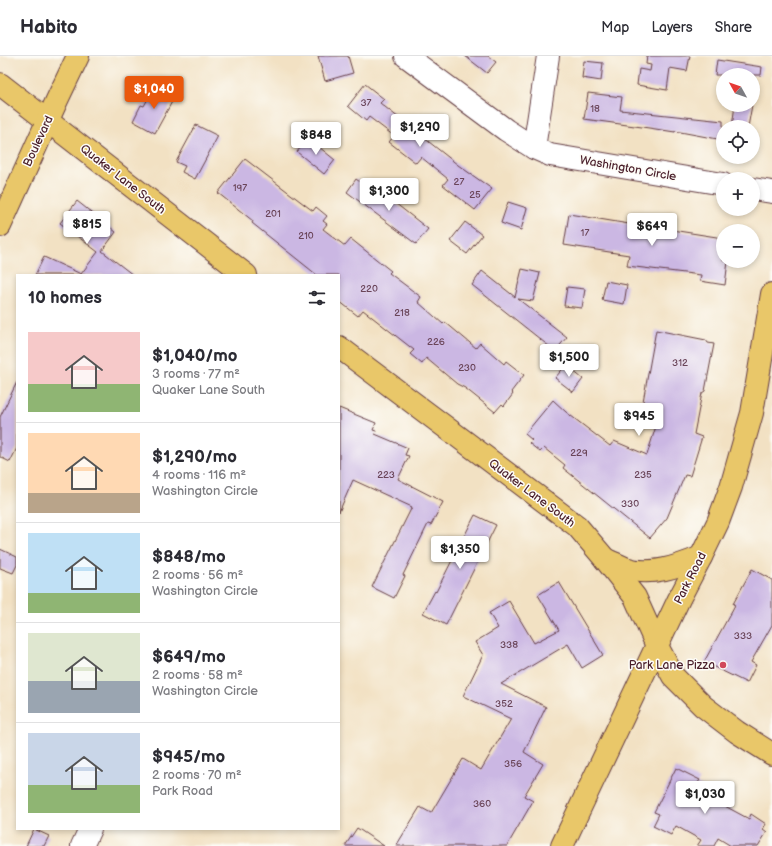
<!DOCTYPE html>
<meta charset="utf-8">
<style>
:root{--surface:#fff;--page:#f7f7f7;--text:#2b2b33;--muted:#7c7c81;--line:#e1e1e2;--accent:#ea580c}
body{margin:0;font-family:"Balsamiq Sans",sans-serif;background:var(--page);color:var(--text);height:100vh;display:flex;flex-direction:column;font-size:15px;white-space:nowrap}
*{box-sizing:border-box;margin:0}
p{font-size:13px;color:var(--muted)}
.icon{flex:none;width:22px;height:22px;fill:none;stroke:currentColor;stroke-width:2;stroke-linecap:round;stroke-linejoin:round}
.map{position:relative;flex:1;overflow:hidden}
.sheet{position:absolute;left:16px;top:218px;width:324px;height:556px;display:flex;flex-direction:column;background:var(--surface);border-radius:0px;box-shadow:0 2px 6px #0003}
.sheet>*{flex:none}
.needle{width:26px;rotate:310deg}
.buttons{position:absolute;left:716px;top:12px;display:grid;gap:8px}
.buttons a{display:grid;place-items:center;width:44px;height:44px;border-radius:50%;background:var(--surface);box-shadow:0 2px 6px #0003;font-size:20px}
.price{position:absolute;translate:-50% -34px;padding:0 9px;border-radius:4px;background:#fff;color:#222;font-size:13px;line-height:26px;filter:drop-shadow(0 1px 2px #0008)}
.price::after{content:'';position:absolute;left:50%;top:24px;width:12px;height:9px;margin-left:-6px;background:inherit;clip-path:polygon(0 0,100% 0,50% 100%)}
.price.active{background:var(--accent);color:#fff}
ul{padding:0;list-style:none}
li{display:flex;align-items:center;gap:12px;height:100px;padding:0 12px}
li+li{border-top:1px solid var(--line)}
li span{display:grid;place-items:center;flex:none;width:112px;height:80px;border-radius:0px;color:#555}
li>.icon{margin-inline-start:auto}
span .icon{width:48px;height:48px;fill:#fffc;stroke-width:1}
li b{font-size:17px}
h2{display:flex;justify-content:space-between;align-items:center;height:48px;padding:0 12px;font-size:17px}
header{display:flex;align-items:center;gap:24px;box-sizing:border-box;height:56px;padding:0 20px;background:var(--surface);border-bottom:1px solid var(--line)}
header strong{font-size:19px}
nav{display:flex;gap:22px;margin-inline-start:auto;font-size:14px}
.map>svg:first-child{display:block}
</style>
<header>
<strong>Habito</strong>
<nav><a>Map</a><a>Layers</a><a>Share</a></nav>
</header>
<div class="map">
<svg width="772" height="790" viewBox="0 0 772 790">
<rect width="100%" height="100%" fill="#fdfcf7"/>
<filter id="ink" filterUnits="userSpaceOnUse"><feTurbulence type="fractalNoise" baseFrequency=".025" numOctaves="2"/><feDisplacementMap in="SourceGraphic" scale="8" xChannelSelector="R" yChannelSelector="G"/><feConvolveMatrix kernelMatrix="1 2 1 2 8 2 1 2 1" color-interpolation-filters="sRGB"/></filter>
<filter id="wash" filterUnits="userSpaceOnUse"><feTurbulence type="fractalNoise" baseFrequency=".012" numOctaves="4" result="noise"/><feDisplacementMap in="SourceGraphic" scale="16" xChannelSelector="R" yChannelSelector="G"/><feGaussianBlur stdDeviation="0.9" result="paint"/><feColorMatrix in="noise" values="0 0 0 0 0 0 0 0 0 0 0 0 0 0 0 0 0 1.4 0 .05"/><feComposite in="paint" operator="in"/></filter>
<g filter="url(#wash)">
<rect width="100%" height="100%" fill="#f2e1c3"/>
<g id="blocks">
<g fill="#cbb7e3">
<polygon points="318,0 348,0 353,17 325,25"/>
<polygon points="465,0 488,0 496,6 487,17"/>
<polygon points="647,0 690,0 687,15 670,12 667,34 637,29 639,13 650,15 651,9 646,8"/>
<polygon points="717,4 762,11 761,19 715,19"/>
<polygon points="584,5 603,7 601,25 582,22"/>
<polygon points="365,28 384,43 380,47 458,109 492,133 475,154 443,129 448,123 421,101 416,107 389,86 394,80 369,61 366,65 348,50"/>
<polygon points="154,32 174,42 155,77 133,65 141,49 144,50"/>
<polygon points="588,37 622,41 620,54 723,65 723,84 675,75 675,76 649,72 584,63"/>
<polygon points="735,49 752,49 748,71 732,71"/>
<polygon points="196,69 218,80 195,123 182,116 185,110 176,106"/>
<polygon points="308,82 335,104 324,118 297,96"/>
<polygon points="245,103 313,155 316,151 327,160 323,165 327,168 323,173 345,190 351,183 391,215 389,217 421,241 418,246 443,268 445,266 476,292 480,287 504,308 506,305 524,319 511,336 513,338 504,350 502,348 495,356 465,332 457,328 426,302 422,308 410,298 414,294 363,254 358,260 339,245 339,219 317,219 252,167 253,165 218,137"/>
<polygon points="356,123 388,146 390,143 428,173 416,188 347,136"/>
<polygon points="77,145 116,176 102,195 133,219 35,219 44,201 81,218 98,196 60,167"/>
<polygon points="508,146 527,152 521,174 501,167"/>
<polygon points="569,158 659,173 659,172 723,182 723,205 728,205 725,229 700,225 701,219 627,210 629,199 564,189"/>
<polygon points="465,166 482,179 467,198 450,185"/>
<polygon points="522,213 540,217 533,245 518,243 567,281 555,295 472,229 482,215 515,241"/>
<polygon points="606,225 627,229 624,248 602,244"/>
<polygon points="567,231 585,233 582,252 564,250"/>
<polygon points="656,274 706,284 708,287 714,288 705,335 702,337 694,378 702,381 690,420 685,419 667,462 650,482 563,412 565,409 544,392 540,396 529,387 532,384 525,378 553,344 566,356 610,390 614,385 647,399 661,354 642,351"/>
<polygon points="566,309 583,323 573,336 555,322"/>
<polygon points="17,326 17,392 10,406 0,401 0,361"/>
<polygon points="339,352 376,367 373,374 376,375 375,378 408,392 405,399 409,400 398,423 443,446 431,469 428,468 403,519 405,520 394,542 372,531 412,451 353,424 339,456"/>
<polygon points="475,459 496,469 446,569 423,557 435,535 436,536"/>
<polygon points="0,493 17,501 17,509 13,517 0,512"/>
<polygon points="752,513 772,524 772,569 751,606 756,609 747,627 704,606 735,549 733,548"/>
<polygon points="559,526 603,599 582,612 568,588 501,628 546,651 524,696 543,708 524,740 533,745 507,790 396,790 420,751 431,757 463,703 481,714 511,663 463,640 483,599 475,586 498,572 489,557 509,545 534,587 559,574 538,539"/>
<polygon points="676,712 700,724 697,728 726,743 723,749 749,763 751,758 766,768 763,773 767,776 758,790 731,790 718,782 714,790 697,790 701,784 676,770 671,779 653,770 659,758 654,756"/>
<polygon points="357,772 384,790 345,790"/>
<polygon points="34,773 49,780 44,790 26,790"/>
</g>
</g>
</g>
<g filter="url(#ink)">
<use href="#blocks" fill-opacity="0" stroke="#633c42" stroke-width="1"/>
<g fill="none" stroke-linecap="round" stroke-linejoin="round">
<g stroke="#633c42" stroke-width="24">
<g id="minor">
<polyline points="406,0 506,74 534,92 550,99 723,128"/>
<polyline points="534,92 548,0"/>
<polyline points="753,133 772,136"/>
<polyline points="82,790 90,773"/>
</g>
</g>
<g stroke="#633c42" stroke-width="24">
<g id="major">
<polyline points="0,28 246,219"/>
<polyline points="0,170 57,44 78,0"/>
<polyline points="339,291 577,470 605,503 635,541 657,590 673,620 703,650 737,676 772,698"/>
<path d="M605 503C612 506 618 509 625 512 650 521 679 510 701 501"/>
<polyline points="562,790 679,543 701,501 718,466 731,431 752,357 772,238"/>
</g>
</g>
<use href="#minor" stroke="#fff" stroke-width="22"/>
<use href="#major" stroke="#e9c769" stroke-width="22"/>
</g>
</g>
<circle fill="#d1495b" stroke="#fdfcf7" stroke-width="1.5" cx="723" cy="609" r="4"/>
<g text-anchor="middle" stroke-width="3" stroke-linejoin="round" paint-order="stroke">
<g font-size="10" fill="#6a4559">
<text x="366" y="50">37</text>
<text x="595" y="56">18</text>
<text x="459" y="129">27</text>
<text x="240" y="135">197</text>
<text x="475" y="142">25</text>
<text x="273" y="161">201</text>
<text x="585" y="180">17</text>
<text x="306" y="183">210</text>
<text x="369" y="236">220</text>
<text x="402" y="260">218</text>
<text x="436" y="289">226</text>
<text x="680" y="310">312</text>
<text x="467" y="315">230</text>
<text x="579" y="400">229</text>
<text x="386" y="422">223</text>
<text x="643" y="422">235</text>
<text x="630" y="451">330</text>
<text x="743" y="583">333</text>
<text x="509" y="592">338</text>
<text x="504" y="651">352</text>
<text x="513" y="711">356</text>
<text x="482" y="751">360</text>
</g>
<g font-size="12" fill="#4a1f2b" stroke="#fdfcf7">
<text transform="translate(38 85) rotate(-65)" y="4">Boulevard</text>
<text transform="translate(628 112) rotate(10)" y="4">Washington Circle</text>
<text transform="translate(123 123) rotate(38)" y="4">Quaker Lane South</text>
<text transform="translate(532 437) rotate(37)" y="4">Quaker Lane South</text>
<text transform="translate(690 522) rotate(-63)" y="4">Park Road</text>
</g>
<g font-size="12" fill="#4a1f2b" stroke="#fdfcf7" text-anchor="end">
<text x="715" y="613">Park Lane Pizza</text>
</g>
</g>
</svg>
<div class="buttons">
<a><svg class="needle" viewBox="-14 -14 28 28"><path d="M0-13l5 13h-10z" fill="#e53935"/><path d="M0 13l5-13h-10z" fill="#7c7c81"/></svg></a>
<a><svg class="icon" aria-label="locate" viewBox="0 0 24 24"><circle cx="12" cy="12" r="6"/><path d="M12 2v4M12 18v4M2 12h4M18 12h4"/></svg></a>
<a>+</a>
<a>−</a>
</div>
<b class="price active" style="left:154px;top:54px">$1,040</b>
<b class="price" style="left:420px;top:92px">$1,290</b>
<b class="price" style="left:316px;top:100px">$848</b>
<b class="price" style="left:389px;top:156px">$1,300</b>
<b class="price" style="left:87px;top:189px">$815</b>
<b class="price" style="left:652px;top:191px">$649</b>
<b class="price" style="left:569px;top:322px">$1,500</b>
<b class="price" style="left:639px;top:381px">$945</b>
<b class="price" style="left:460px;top:514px">$1,350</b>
<b class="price" style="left:705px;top:759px">$1,030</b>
<section class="sheet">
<h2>10 homes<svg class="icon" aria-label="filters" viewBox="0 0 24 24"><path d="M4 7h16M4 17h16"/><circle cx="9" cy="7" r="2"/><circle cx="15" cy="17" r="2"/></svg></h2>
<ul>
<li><span style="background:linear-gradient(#f6c9c9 65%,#8fb573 0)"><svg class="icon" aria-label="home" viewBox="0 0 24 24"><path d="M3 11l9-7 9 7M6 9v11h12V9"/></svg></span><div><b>$1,040/mo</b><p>3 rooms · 77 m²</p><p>Quaker Lane South</p></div></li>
<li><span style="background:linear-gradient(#ffd9b3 75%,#b9a48a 0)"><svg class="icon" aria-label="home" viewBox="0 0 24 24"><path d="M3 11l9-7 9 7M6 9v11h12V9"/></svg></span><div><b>$1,290/mo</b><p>4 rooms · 116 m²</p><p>Washington Circle</p></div></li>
<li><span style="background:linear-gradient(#bfe0f5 75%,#8fb573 0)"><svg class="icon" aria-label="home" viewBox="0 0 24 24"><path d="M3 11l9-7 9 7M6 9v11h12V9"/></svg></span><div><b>$848/mo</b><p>2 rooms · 56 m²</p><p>Washington Circle</p></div></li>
<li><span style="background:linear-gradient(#dfe7d0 60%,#9aa5b1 0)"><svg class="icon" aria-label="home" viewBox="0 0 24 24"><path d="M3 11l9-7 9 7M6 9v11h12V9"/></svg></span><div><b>$649/mo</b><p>2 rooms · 58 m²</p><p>Washington Circle</p></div></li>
<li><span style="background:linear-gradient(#c9d6e8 65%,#8fb573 0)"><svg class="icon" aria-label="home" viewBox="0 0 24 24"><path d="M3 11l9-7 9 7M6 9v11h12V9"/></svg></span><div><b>$945/mo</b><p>2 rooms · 70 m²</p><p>Park Road</p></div></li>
</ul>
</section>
</div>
